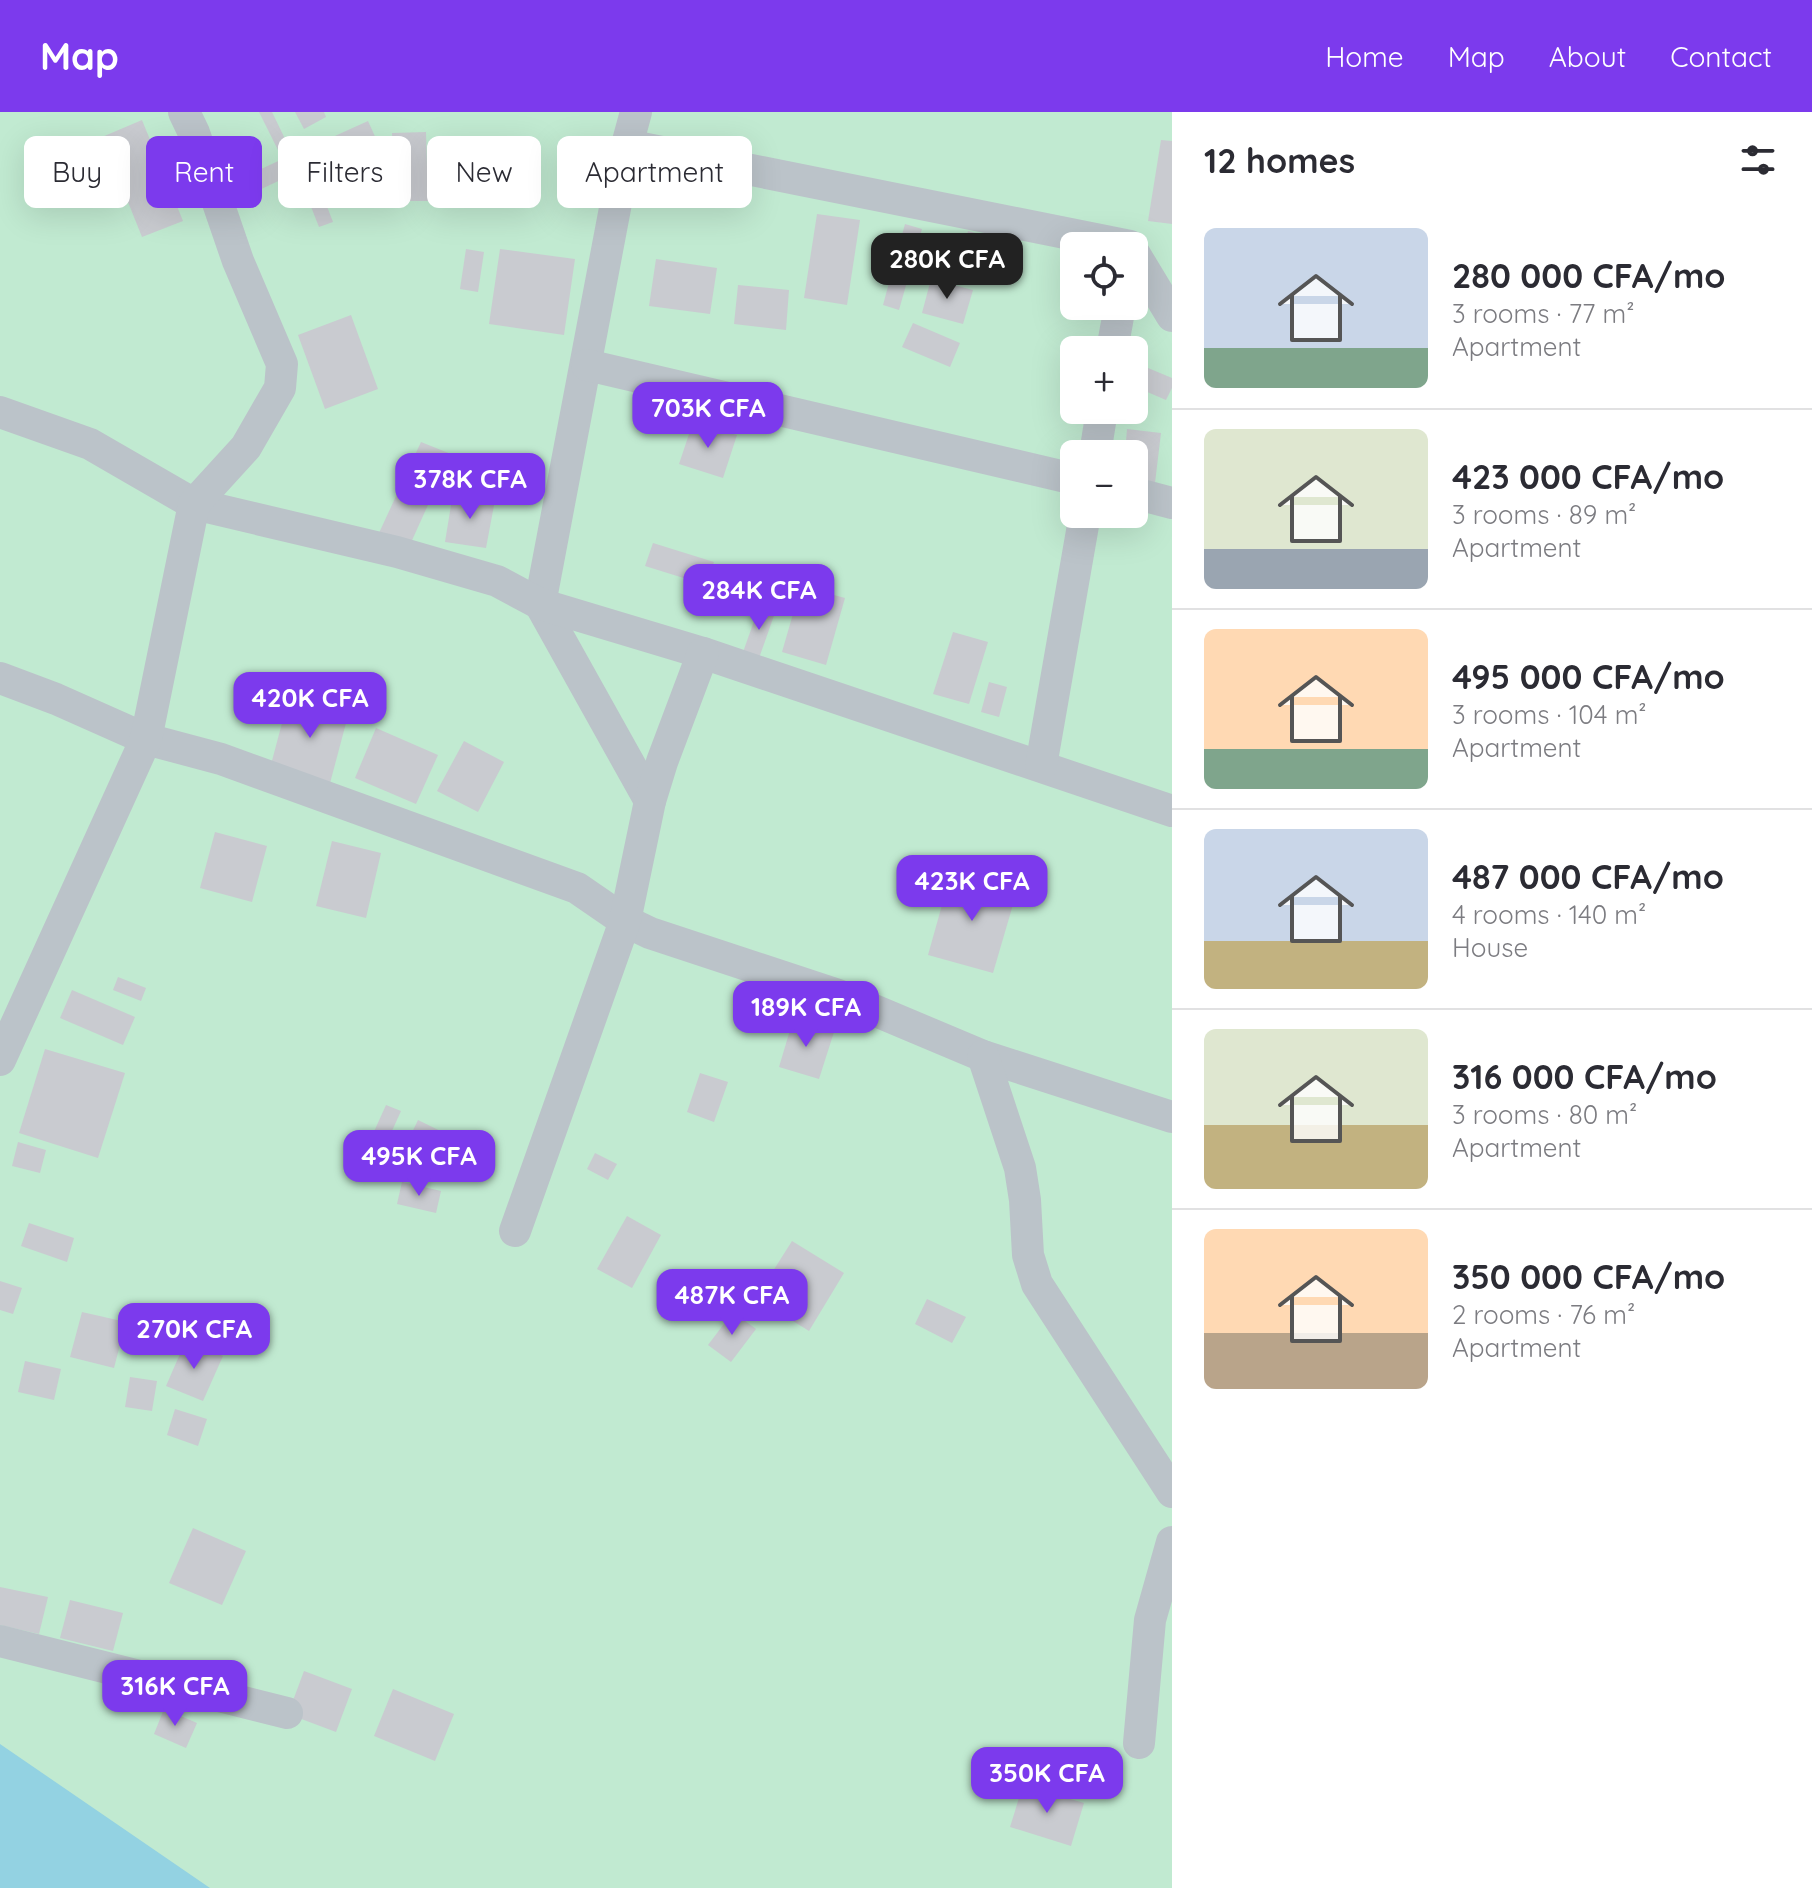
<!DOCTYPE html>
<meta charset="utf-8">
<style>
:root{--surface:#fff;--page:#f2f2f3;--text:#2b2b33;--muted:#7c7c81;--line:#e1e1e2;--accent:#7c3aed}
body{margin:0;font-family:Quicksand,sans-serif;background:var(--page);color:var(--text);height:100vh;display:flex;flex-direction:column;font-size:30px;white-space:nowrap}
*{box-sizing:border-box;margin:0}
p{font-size:26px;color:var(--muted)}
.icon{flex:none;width:44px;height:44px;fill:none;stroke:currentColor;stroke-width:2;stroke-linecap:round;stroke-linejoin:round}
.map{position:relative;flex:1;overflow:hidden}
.drawer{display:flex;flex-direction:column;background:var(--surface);width:640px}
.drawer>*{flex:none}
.top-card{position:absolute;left:24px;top:24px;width:760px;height:72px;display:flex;gap:16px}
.controls{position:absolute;left:1060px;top:120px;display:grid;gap:16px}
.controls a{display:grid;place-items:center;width:88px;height:88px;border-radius:12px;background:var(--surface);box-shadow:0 8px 32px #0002;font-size:40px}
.price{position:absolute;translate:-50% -68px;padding:0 18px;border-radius:16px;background:var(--accent);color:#fff;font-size:26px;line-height:52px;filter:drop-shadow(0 2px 4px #0008)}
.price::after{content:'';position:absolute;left:50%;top:48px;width:24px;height:18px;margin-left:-12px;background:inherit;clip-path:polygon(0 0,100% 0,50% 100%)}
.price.selected{background:#222;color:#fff}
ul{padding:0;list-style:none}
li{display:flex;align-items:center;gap:24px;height:200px;padding:0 32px}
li+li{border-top:2px solid var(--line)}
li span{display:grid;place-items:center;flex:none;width:224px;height:160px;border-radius:12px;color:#555}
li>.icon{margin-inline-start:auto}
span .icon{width:96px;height:96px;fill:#fffc;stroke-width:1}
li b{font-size:34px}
h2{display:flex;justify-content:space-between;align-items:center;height:96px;padding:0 32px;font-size:34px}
.chip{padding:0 28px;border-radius:12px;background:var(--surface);box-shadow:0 8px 32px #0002;font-size:28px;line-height:72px}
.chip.selected{background:var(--accent);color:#fff}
header{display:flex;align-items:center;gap:48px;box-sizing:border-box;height:112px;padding:0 40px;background:var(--accent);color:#fff}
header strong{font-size:38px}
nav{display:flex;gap:44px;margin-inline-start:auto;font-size:28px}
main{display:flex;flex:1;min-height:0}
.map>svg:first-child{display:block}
</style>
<header>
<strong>Map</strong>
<nav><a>Home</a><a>Map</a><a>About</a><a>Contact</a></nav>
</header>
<main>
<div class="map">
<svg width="1172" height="1776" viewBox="0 0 1172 1776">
<rect width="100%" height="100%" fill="#f1eeee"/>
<path fill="#c1ead1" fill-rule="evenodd" d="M0 0H1172V1776H0ZM1074 134H1134V194H1074ZM1074 238H1134V298H1074ZM1074 342H1134V402H1074Z"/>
<polygon fill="#93d2e2" points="0,1632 210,1776 0,1776"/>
<g fill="#c9cbd0">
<polygon points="259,0 272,0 288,33 278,38"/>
<polygon points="295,0 324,0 326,5 304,17"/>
<polygon points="142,8 183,109 142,125 102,25"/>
<polygon points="368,9 378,31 335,50 326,28"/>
<polygon points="426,20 428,89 394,89 392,21"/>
<polygon points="1161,28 1172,29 1172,112 1148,109"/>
<polygon points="300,39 308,55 234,90 226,73"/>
<polygon points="318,71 333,110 319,115 304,77"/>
<polygon points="817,102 860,108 847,193 804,186"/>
<polygon points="905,112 922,117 899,198 883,193"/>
<polygon points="968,119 994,126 982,173 956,167"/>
<polygon points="466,137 484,140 478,180 460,177"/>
<polygon points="500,137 575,147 564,223 489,212"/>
<polygon points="656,147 717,156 710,202 649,194"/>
<polygon points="931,167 973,178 963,212 922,201"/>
<polygon points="738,173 789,178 786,218 734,212"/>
<polygon points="351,203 378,277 325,297 298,223"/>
<polygon points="913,211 960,231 950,255 902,235"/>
<polygon points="1148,256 1172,266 1172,276 1166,288 1138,276"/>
<polygon points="693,310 737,323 723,366 679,352"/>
<polygon points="1127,317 1161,321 1155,371 1134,368 1134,342 1125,342"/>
<polygon points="421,330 451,342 409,435 379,421"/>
<polygon points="453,381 495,388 486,436 445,430"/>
<polygon points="653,431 714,450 706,473 645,454"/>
<polygon points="801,474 845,486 826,553 782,540"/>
<polygon points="760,492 776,498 758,549 742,543"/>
<polygon points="953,520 988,530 969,592 933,582"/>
<polygon points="989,570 1007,575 999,605 981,600"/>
<polygon points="290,581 350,596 329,675 269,660"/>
<polygon points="376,616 438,643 416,692 355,666"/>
<polygon points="464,629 504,650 478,700 437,679"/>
<polygon points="215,720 267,734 252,790 200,776"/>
<polygon points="332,729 381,741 366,806 316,794"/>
<polygon points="951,761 1017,779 993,861 928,843"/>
<polygon points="118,865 146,876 141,889 113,878"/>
<polygon points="72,878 135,905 123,933 60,906"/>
<polygon points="793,908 834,920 819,967 779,955"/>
<polygon points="45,937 125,961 98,1046 19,1021"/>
<polygon points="700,961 728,970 714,1010 687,1000"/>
<polygon points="386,993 401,999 387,1030 372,1024"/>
<polygon points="418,1008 461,1029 451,1049 408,1029"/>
<polygon points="18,1030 46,1038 40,1061 12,1054"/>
<polygon points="595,1041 617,1052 608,1068 587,1057"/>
<polygon points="402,1070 441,1079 436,1101 397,1092"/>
<polygon points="627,1104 661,1123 632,1176 597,1157"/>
<polygon points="29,1111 74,1126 67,1150 21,1134"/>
<polygon points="792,1129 844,1161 809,1219 756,1186"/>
<polygon points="0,1169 22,1176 13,1202 0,1198"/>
<polygon points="927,1187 966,1205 952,1231 915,1212"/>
<polygon points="82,1200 126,1210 114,1256 70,1245"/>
<polygon points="733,1200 756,1217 731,1250 708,1233"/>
<polygon points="186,1228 223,1244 203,1289 166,1274"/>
<polygon points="25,1249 61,1257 54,1288 18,1280"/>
<polygon points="130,1265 157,1269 152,1299 125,1295"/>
<polygon points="175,1297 207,1307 198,1334 167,1323"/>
<polygon points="193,1416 246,1439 222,1493 169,1471"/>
<polygon points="0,1475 48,1485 39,1522 0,1513"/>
<polygon points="70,1488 123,1501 113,1539 60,1526"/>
<polygon points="304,1559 352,1577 336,1620 288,1602"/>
<polygon points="393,1577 454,1602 435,1649 374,1624"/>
<polygon points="164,1597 197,1611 186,1636 154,1622"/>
<polygon points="1023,1673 1084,1691 1071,1734 1010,1715"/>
</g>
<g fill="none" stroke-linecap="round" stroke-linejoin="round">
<g stroke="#bbc3c9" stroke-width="32">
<polyline points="636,0 627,33 540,492 650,689"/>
<polyline points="627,33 1130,134"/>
<polyline points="1134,141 1172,204"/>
<polyline points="1112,238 1120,194"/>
<polyline points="587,253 1074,367"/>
<polyline points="0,300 90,332 194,392 397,440 497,469 540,492 703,541 1172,699"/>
<polyline points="1095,342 1102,298"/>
<polyline points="1134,381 1172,391"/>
<polyline points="0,566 56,587 146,627 221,647 577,776 625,809 650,821 838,883 983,944 1172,1005"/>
<polyline points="1041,654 1085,402"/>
<polyline points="983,944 1020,1056 1025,1088 1028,1143 1037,1172 1172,1380"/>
<polyline points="0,948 146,627 194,392 246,335 280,276 282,252 238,149 194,21 184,0"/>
<polyline points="515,1119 625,809 650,689 662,650 703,541"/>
<polyline points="0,1529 287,1601"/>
<polyline points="1139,1631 1150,1508 1172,1430"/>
</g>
</g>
</svg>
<div class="controls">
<a><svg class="icon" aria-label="locate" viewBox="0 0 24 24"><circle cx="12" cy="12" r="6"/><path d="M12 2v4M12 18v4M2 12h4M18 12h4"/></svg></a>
<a>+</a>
<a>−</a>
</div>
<b class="price selected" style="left:947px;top:189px">280K CFA</b>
<b class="price" style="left:708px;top:338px">703K CFA</b>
<b class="price" style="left:470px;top:409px">378K CFA</b>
<b class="price" style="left:759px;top:520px">284K CFA</b>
<b class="price" style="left:310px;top:628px">420K CFA</b>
<b class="price" style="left:972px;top:811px">423K CFA</b>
<b class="price" style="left:806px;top:937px">189K CFA</b>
<b class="price" style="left:419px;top:1086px">495K CFA</b>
<b class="price" style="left:732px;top:1225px">487K CFA</b>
<b class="price" style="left:194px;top:1259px">270K CFA</b>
<b class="price" style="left:175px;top:1616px">316K CFA</b>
<b class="price" style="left:1047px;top:1703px">350K CFA</b>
<div class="top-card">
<a class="chip">Buy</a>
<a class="chip selected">Rent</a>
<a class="chip">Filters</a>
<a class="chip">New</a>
<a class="chip">Apartment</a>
</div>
</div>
<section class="drawer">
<h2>12 homes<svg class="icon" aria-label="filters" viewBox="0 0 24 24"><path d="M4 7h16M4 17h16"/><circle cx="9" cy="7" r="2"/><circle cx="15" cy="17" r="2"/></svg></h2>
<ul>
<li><span style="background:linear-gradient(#c9d6e8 75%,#7fa58c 0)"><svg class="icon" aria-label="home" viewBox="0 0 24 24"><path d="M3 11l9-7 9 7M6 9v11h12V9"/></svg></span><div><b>280 000 CFA/mo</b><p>3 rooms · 77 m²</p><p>Apartment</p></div></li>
<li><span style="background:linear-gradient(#dfe7d0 75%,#9aa5b1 0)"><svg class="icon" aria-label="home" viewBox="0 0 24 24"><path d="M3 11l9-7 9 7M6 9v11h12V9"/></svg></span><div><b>423 000 CFA/mo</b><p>3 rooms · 89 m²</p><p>Apartment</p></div></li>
<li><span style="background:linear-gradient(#ffd9b3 75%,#7fa58c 0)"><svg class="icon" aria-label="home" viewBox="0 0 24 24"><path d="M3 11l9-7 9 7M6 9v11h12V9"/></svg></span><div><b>495 000 CFA/mo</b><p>3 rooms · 104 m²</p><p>Apartment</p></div></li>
<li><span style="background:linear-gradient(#c9d6e8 70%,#c2b280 0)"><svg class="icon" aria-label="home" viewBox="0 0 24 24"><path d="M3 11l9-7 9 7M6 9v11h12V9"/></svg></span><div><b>487 000 CFA/mo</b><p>4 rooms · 140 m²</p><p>House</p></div></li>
<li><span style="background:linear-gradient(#dfe7d0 60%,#c2b280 0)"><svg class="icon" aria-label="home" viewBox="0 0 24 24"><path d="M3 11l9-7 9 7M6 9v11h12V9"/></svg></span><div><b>316 000 CFA/mo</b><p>3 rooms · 80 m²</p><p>Apartment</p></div></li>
<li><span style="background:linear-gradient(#ffd9b3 65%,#b9a48a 0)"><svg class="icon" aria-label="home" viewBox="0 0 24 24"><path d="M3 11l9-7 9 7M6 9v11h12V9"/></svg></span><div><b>350 000 CFA/mo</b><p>2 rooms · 76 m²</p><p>Apartment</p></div></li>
</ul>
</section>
</main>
